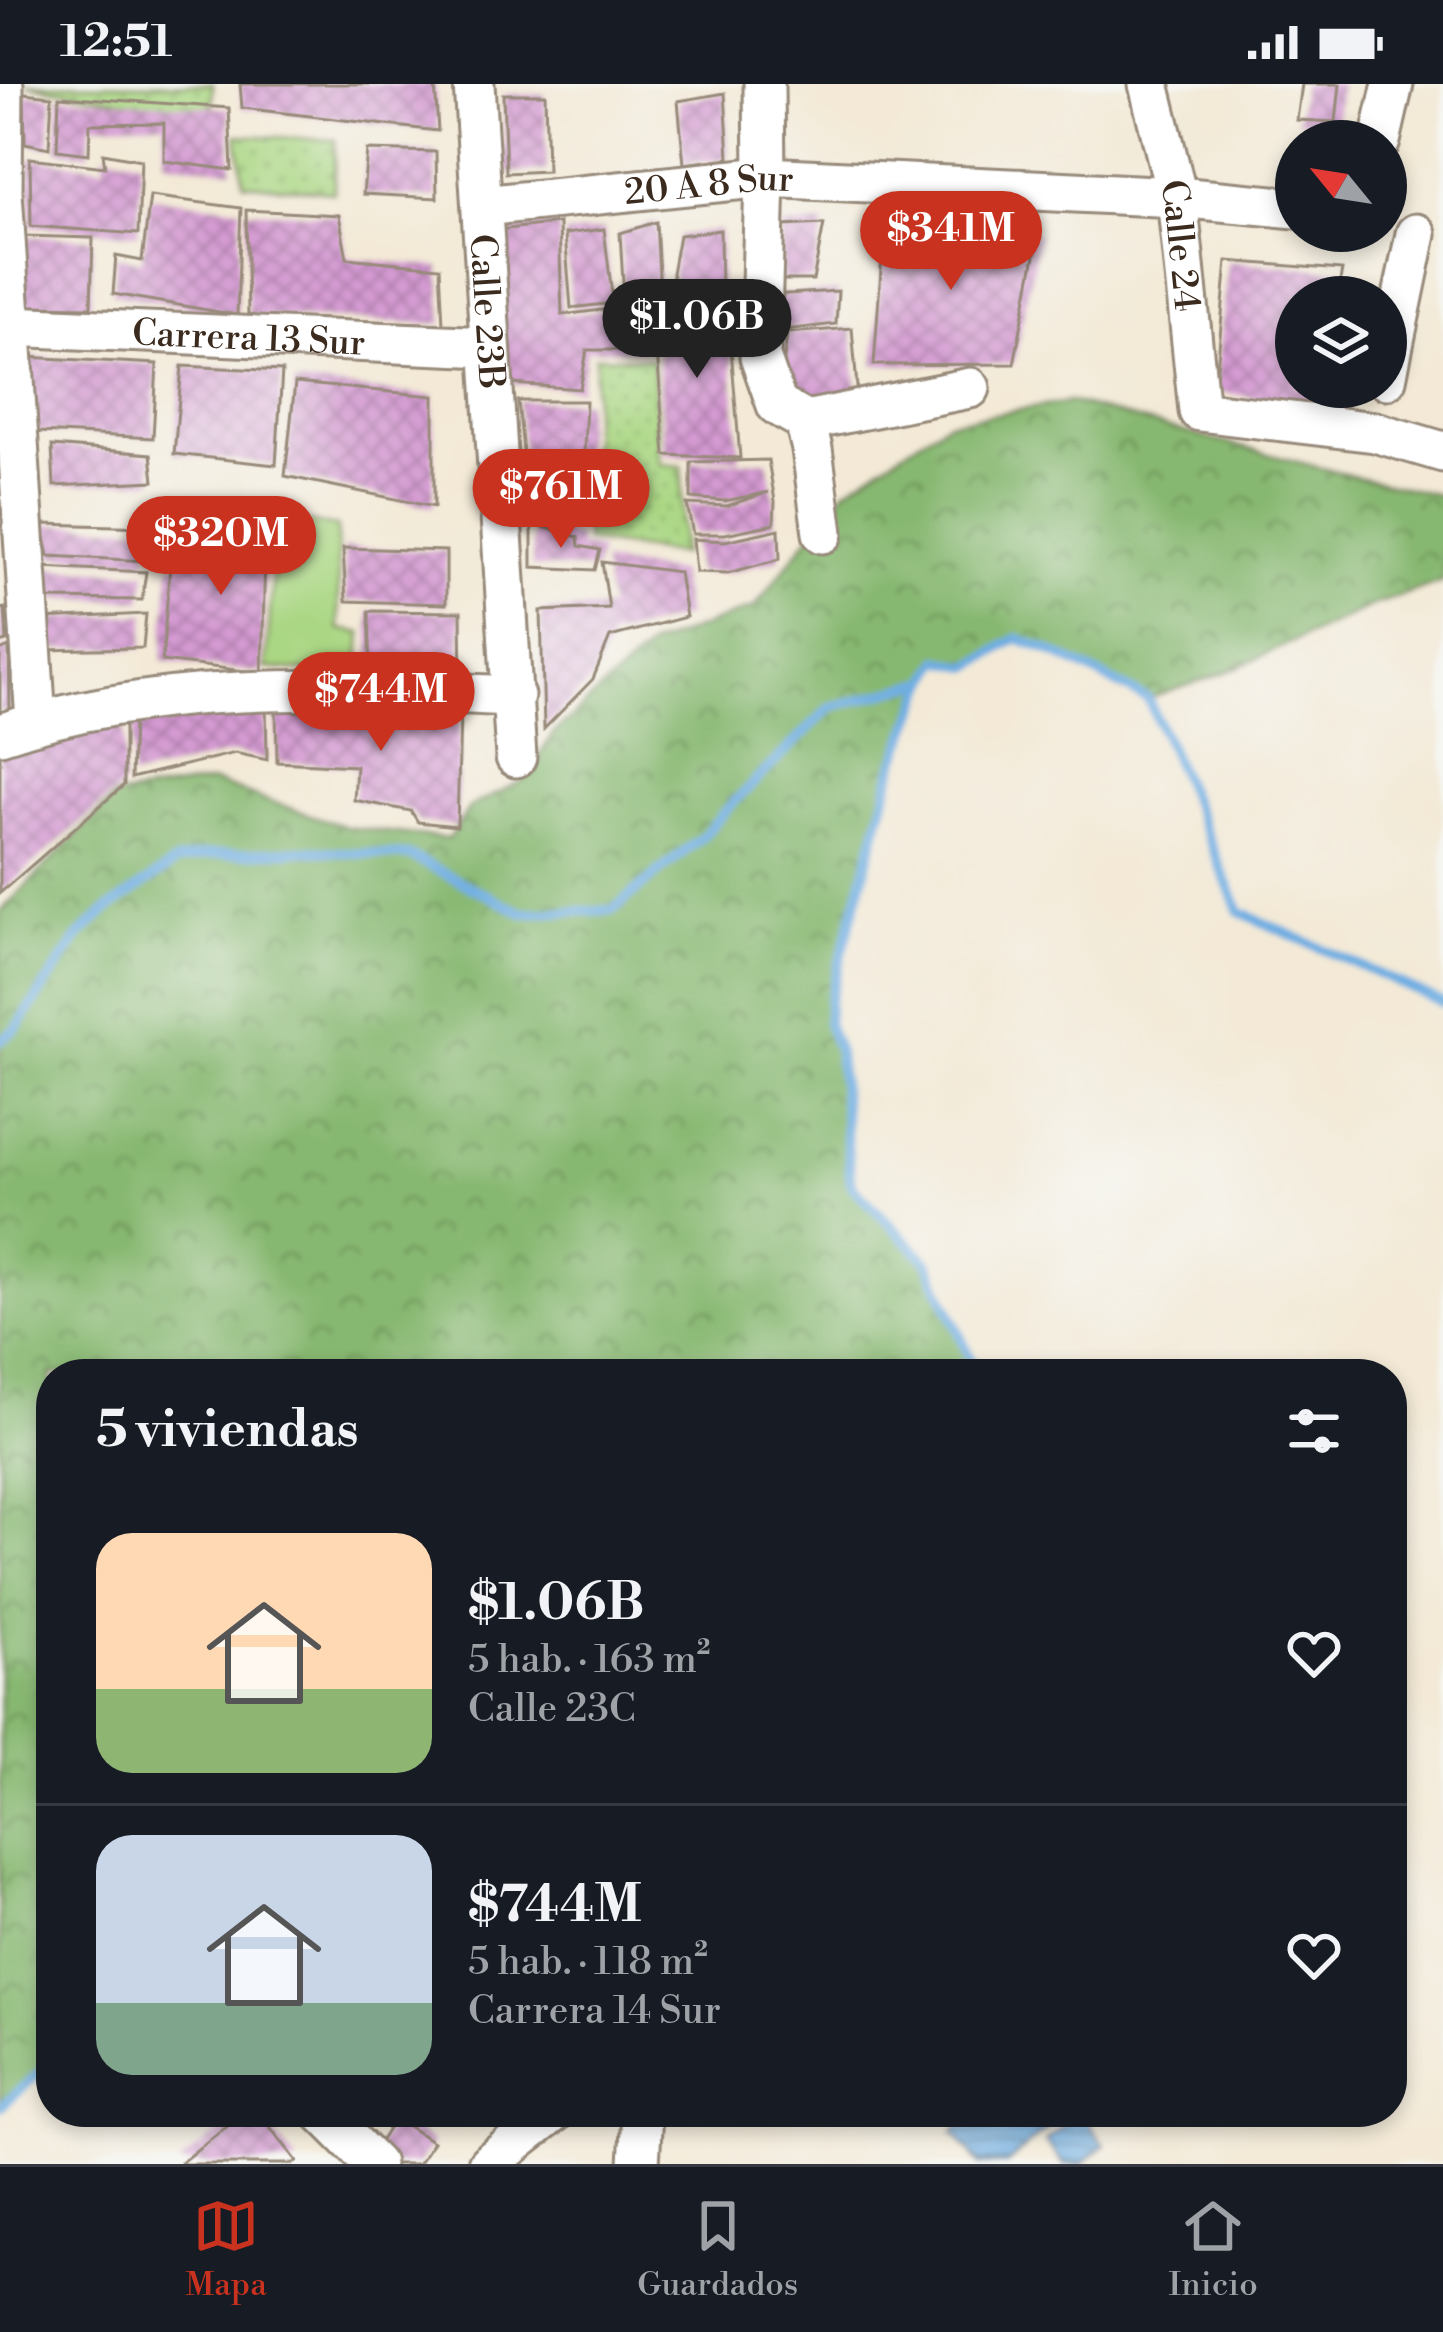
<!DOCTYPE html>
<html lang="es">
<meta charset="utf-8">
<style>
:root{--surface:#171b24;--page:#20242c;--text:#f1f3f6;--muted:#9ea1a6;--line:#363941;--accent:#c8321e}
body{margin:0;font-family:"Libre Bodoni",serif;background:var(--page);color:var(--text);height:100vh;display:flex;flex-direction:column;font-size:45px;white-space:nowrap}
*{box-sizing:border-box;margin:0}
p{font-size:39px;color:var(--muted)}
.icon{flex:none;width:66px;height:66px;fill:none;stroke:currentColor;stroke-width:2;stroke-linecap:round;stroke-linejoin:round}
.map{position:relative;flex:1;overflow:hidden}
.panel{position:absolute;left:36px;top:1275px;width:1371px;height:768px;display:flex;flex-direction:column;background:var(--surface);border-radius:48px;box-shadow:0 6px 18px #0003}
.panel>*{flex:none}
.needle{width:78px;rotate:300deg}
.buttons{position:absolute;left:1275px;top:36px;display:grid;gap:24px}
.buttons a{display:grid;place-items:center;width:132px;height:132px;border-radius:50%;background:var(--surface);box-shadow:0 6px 18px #0003;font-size:60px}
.price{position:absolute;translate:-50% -102px;padding:0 27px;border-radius:42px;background:var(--accent);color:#fff;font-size:39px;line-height:78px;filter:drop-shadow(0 3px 6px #0008)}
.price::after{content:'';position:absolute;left:50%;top:72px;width:36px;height:27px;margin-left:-18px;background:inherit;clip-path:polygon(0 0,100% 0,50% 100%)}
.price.active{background:#222;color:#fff}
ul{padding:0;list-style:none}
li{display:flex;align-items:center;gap:36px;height:300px;padding:0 60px}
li+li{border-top:3px solid var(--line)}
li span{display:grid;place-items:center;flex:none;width:336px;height:240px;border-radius:36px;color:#555}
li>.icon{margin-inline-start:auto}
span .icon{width:144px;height:144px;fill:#fffc;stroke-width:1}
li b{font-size:51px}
h2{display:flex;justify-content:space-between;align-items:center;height:144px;padding:0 60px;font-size:51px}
.status{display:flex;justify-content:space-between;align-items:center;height:84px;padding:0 60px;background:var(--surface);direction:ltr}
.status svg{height:33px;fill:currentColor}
.tabs{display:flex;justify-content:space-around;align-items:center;height:168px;border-top:3px solid var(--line);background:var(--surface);font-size:33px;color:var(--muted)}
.tabs a{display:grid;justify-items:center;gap:6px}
.tabs .active{color:var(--accent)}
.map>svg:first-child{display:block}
</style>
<div class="status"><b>12:51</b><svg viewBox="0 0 49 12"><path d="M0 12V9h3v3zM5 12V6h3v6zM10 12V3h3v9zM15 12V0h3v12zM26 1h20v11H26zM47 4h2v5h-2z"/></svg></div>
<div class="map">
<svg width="1443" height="2080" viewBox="0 0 1443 2080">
<defs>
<pattern id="grass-dots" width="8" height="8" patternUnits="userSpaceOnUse" patternTransform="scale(3)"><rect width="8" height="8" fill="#aad783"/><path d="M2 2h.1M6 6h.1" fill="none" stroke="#93b971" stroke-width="1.8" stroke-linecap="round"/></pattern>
<pattern id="forest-crowns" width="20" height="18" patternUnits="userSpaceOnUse" patternTransform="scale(3)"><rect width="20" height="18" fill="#87b871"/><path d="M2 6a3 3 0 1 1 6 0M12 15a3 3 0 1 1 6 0" fill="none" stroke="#70965c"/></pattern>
<pattern id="water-rules" width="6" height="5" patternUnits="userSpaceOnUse" patternTransform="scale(3)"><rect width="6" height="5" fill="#6faee2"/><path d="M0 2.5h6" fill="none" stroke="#5c8eb7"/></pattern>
<pattern id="building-cross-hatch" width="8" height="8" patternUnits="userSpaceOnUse" patternTransform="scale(3)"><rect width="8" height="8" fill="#d49ad2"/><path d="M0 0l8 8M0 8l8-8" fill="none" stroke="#ad7eaa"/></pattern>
</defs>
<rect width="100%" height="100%" fill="#f6f6f2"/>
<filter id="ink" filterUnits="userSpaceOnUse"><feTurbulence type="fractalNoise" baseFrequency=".00833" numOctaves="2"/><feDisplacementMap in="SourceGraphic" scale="24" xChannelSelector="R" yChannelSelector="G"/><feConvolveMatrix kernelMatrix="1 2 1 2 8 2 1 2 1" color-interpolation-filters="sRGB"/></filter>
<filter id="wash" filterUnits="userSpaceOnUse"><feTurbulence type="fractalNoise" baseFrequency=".004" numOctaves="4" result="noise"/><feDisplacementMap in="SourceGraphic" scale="48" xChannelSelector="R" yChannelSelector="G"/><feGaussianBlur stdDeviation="2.7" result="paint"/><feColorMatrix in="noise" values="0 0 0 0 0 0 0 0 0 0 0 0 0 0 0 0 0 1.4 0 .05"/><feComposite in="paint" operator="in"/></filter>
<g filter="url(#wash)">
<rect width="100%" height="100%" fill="#f3e9d6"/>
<g fill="url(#grass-dots)" stroke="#728050" stroke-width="3">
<polygon points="26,0 213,0 211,32"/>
<polygon points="237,51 335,56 334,108 244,99"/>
<polygon points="596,272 652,275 660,380 682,382 682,470 585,457"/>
</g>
<polygon fill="url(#forest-crowns)" stroke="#617148" stroke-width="3" points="1069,318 1352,392 1443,412 1443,497 1379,519 1224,589 1148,615 1017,554 978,578 940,576 928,597 895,679 829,917 827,939 838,968 851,1101 928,1178 977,1290 51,1290 51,1979 0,2023 0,828 115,713 212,698 346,743 449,755 470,723 526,695 552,651 650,562 755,523 845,406 947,338"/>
<polygon fill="#aad783" stroke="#728050" stroke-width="3" points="277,433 337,443 339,545 362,549 359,591 266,584"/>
<g fill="url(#water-rules)" stroke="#556c80" stroke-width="3">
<polygon points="976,2028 1067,2028 1006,2080 980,2080 953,2048"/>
<polygon points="1079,2028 1105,2061 1082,2080 1064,2080 1045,2057"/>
</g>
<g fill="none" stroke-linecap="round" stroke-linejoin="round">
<g stroke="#6faee2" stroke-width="10">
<polyline points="0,957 17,944 78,853 106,827 176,778 208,771 304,766 410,772 523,829 613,826 703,752 724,728 831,623 928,597"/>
<polyline points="977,1290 928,1178 851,1101 838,968 827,939 829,917 895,679 928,597 940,576 970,583 1017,554 1046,565 1148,615 1240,828 1443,919"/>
<polyline points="0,2023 51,1979"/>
</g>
</g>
<g id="blocks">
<g fill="url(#building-cross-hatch)">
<polygon points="240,0 435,0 438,47 242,24"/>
<polygon points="1302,0 1340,0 1336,38 1297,36"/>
<polygon points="24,9 52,12 49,64 25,59"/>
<polygon points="725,9 729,74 684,80 678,17"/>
<polygon points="503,10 545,10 547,87 506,89"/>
<polygon points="59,12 229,24 232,86 164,77 164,39 90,40 89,70 57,66"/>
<polygon points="367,66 436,68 437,114 363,110"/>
<polygon points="103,69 141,76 138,150 31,142 30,74 105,83"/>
<polygon points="150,112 241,124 237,231 113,210 116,172 142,177"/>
<polygon points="246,126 339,131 347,174 440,183 443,240 248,232"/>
<polygon points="885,130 1039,151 1014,280 874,281"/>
<polygon points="656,138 660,209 624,215 620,149"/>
<polygon points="559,139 562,231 640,221 647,266 587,266 580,305 499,299 498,146"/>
<polygon points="824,140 813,196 780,196 782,142"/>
<polygon points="604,145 613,219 571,224 565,150"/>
<polygon points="720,146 721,213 678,212 672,189 679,151"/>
<polygon points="24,152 93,154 91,223 22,222"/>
<polygon points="1227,177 1342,186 1337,213 1296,213 1296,303 1322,303 1318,326 1215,307"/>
<polygon points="838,207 836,240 768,248 769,211"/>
<polygon points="727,216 740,374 665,371 654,228"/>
<polygon points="852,244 858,315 793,316 784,276 787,249"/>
<polygon points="25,273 157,280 153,354 21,347"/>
<polygon points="182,282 282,287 276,381 174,370"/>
<polygon points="295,299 434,312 434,423 285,392"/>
<polygon points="518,317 586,317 584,369 523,368"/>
<polygon points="52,362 151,370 154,397 54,402"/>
<polygon points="768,376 775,417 774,440 725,450 693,450 687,420 727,422 769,408 725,417 691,414 691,378"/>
<polygon points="266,424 262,589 162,577 170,481 213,471 216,425"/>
<polygon points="42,440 150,443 147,477 49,472"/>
<polygon points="532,440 578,453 579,462 600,466 595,486 532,483"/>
<polygon points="779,445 780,475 728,489 696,488 693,455 725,457"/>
<polygon points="343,464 446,467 446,520 346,517"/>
<polygon points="602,478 679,488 686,533 610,553 593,595 544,645 541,527 609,524"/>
<polygon points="39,483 146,488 142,516 42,515"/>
<polygon points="5,524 7,557 0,559 0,525"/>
<polygon points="369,527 461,528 462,598 371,588"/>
<polygon points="146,530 143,564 41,566 42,535"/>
<polygon points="9,563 10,626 0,629 0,567"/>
<polygon points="266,619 267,676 235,669 131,694 133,635"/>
<polygon points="276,619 460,631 457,742 418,738 411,727 354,716 356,682 277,678"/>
<polygon points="124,637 124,701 0,809 0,665"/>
<polygon points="244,2028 258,2028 297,2077 293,2080 179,2080"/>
<polygon points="395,2034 433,2058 418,2080 390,2080 373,2069"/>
</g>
</g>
</g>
<g filter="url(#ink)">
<use href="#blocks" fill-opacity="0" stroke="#978a7a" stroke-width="3"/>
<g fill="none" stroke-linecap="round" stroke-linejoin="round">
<g stroke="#978a7a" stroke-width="45">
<g id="minor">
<polyline points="3,0 2,108 36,638"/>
<path id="s1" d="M474 0 516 673"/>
<polyline points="764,0 765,93 760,273 777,321 805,337 812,365 823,449"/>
<path id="s2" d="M1149 0 1177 113 1199 327 1375 348 1443 368"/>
<polyline points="1380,57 1393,0"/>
<path id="s3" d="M482 122 765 93 1177 113 1296 124"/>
<path id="s4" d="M9 242 489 263"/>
<polyline points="1386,295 1416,150"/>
<polyline points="805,337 970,304"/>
<path d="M0 650C166 594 341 605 514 612"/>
<polyline points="322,2028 374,2080"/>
<polyline points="488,2080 554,2028"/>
<polyline points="639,2080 642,2028"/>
</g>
</g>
<use href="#minor" stroke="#fff" stroke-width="39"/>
</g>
</g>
<g text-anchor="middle" stroke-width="9" stroke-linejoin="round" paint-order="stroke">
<g font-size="36" fill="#3b2a1e" stroke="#f6f6f2">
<text dy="13" stroke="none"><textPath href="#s3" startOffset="228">20 A 8 Sur</textPath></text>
<text dy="13" stroke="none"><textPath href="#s2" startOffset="165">Calle 24</textPath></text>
<text dy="13" stroke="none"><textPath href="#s1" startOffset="228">Calle 23B</textPath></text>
<text dy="13" stroke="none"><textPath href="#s4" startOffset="240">Carrera 13 Sur</textPath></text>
</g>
</g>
</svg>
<div class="buttons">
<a><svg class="needle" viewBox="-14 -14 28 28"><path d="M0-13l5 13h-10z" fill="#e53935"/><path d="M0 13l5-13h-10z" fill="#9ea1a6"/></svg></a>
<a><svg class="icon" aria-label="layers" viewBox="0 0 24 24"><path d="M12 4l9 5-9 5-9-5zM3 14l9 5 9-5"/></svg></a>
</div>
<b class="price" style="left:951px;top:209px">$341M</b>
<b class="price active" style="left:697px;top:297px">$1.06B</b>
<b class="price" style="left:561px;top:467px">$761M</b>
<b class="price" style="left:221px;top:514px">$320M</b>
<b class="price" style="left:381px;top:670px">$744M</b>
<section class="panel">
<h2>5 viviendas<svg class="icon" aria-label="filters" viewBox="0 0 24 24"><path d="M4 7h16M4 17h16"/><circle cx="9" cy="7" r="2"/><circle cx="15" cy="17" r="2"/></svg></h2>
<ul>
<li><span style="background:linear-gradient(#ffd9b3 65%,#8fb573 0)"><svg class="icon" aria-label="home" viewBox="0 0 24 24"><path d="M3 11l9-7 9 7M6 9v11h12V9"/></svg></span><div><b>$1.06B</b><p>5 hab. · 163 m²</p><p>Calle 23C</p></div><svg class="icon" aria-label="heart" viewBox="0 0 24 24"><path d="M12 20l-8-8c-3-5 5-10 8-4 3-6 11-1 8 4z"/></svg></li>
<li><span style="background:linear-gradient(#c9d6e8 70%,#7fa58c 0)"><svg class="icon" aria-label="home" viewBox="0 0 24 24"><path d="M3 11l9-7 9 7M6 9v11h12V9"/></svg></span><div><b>$744M</b><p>5 hab. · 118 m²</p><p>Carrera 14 Sur</p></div><svg class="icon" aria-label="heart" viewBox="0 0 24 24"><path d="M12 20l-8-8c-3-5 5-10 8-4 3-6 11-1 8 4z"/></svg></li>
</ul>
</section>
</div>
<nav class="tabs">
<a class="active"><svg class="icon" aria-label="map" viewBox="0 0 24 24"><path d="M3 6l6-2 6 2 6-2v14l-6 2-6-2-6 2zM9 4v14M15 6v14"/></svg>Mapa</a>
<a><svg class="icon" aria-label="saved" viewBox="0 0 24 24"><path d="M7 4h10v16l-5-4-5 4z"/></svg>Guardados</a>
<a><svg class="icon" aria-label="home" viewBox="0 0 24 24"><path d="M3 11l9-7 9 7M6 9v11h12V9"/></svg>Inicio</a>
</nav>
